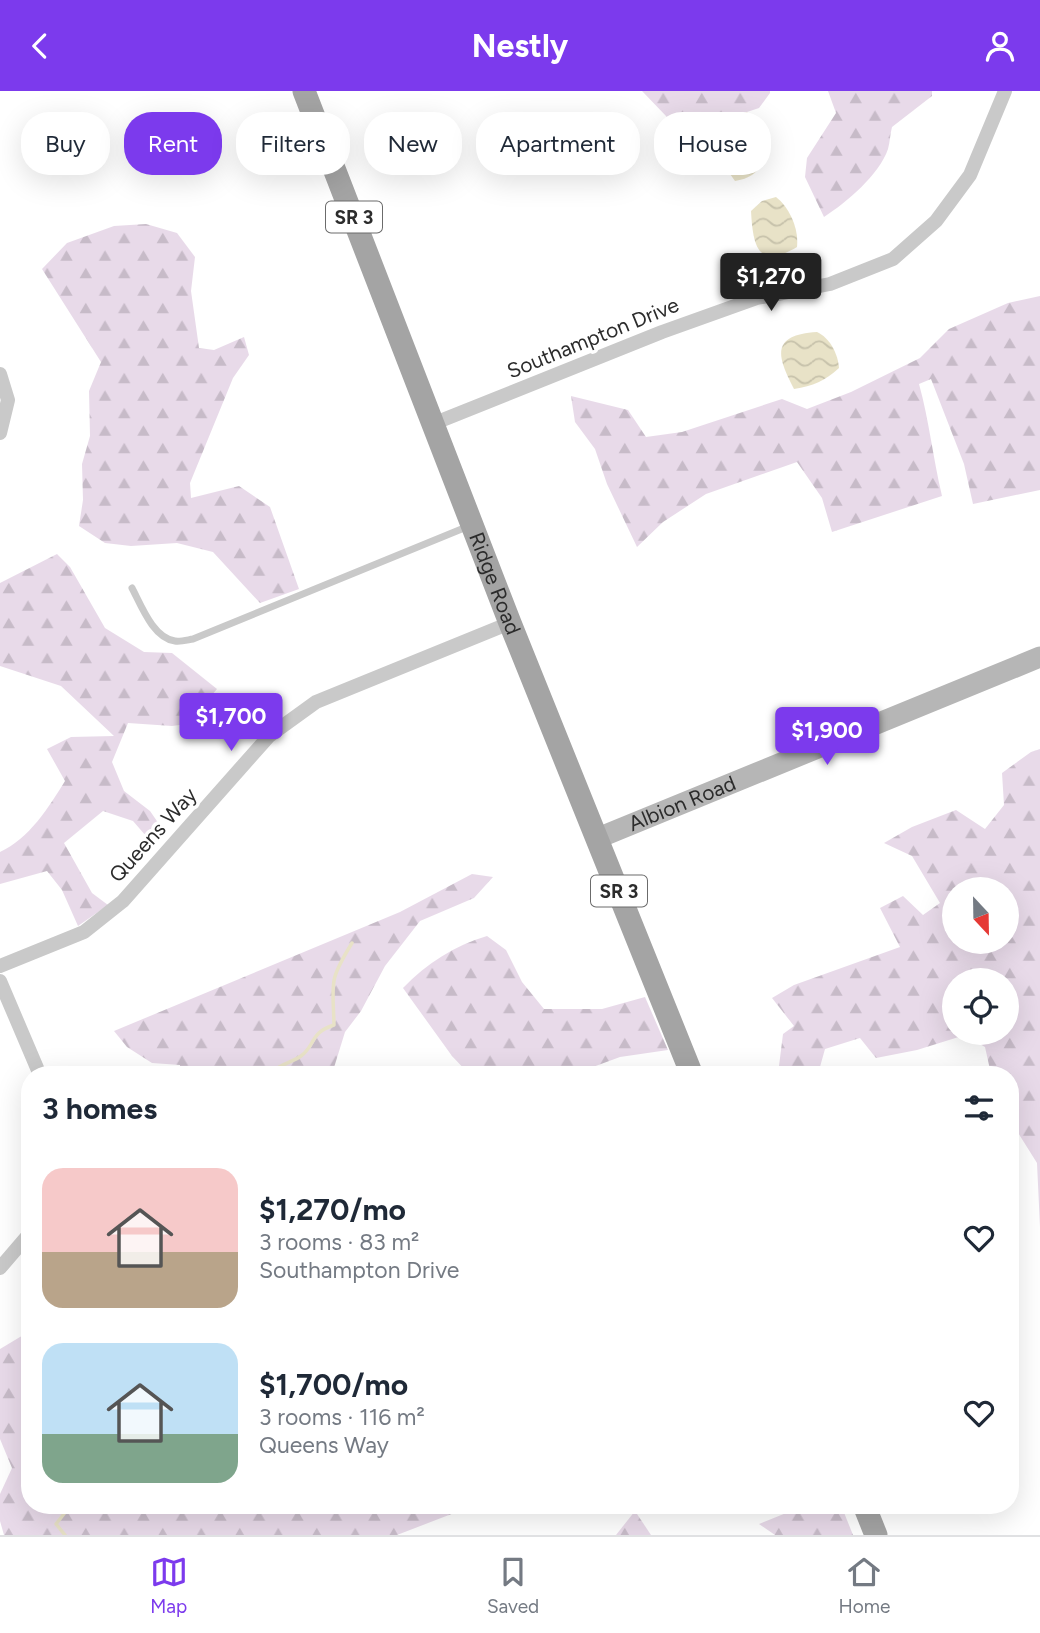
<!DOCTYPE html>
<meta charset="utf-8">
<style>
:root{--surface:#fff;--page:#f6f6f7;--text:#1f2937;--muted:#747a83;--line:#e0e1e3;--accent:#7c3aed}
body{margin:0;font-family:Figtree,sans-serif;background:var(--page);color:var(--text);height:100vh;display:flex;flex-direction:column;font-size:26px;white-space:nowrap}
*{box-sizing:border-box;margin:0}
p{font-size:23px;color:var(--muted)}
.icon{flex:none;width:38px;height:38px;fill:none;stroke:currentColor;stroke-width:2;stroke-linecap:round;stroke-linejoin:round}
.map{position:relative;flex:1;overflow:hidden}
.side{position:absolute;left:21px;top:975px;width:998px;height:448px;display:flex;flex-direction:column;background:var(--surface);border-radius:28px;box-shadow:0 7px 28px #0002}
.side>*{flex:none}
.hud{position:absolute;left:21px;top:21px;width:999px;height:63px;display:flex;gap:14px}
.needle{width:46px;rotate:158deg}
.controls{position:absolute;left:942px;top:786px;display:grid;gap:14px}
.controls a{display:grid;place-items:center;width:77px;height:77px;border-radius:50%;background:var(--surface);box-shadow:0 7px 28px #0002;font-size:35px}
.price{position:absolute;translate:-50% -60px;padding:0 16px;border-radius:7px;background:var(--accent);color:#fff;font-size:23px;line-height:46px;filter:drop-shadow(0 2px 4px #0008)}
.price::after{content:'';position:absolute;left:50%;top:42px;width:21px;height:16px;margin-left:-10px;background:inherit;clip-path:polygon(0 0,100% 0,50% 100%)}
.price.active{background:#222;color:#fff}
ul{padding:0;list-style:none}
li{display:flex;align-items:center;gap:21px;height:175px;padding:0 21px}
li span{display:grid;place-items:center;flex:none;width:196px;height:140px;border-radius:21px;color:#555}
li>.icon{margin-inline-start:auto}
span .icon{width:84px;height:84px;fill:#fffc;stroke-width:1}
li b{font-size:30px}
h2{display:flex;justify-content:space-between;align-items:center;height:84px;padding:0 21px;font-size:30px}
.pill{padding:0 24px;border-radius:28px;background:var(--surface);box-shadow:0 7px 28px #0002;font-size:24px;line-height:63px}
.pill.active{background:var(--accent);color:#fff}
header{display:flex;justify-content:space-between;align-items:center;height:91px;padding:0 21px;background:var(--accent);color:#fff;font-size:32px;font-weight:700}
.tabs{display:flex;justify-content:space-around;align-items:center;height:98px;border-top:2px solid var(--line);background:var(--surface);font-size:19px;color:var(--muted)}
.tabs a{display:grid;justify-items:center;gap:4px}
.tabs .active{color:var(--accent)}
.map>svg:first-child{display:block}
</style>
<header><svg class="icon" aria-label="back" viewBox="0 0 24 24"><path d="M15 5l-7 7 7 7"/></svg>Nestly<svg class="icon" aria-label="person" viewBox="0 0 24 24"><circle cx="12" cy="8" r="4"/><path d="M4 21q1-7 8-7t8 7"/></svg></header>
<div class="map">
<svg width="1040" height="1444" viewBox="0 0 1040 1444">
<defs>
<pattern id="forest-firs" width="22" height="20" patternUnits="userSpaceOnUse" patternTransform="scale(1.75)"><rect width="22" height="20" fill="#e8dae9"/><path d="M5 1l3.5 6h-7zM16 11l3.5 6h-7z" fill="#c7bbc8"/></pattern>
<pattern id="water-waves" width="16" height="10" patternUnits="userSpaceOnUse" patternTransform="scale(1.75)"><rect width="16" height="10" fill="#e8e2c7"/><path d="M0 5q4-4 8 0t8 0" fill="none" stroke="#c7c2ab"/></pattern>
</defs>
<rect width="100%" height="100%" fill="#fff"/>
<g fill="url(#forest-firs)" fill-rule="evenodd">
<path d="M642 0H770V2L759 17 735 25C731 52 730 62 704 75L687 64 666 25Z"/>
<path d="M828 0H932V5L892 36C890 43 890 51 888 58 879 84 847 111 824 126L805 86 807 67 836 22Z"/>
<polygon points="146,133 177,142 195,166 191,200 199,257 214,259 244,246 249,264 233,287 190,392 191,407 239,395 270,416 299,498 260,512 213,461 177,452 131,455 105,452 79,435 83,409 82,373 90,345 89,300 101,271 42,178 67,152 114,135"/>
<path d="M1040 205V399L973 413 964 373 931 288 919 293C929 329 933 367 942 405L832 441 822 407 797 371 706 403 663 431 637 456 607 393 595 358 575 331 571 305 628 319 646 346 682 341 782 308 807 318 851 301 920 267 949 238 1008 212Z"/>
<path d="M57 463 70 476 105 537 144 561 172 562 217 598 187 633 172 635 128 632 112 671 124 700 150 720 159 733 146 745 133 730 103 720 64 752 92 802 108 814 78 835 62 799 47 780 0 793V761C29 748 49 716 65 690L47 658 71 646 114 645 61 595 0 575V492Z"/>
<path d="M1040 658V1136L1037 1072 1010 1029V984L991 983 985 956 965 944 917 959 876 967 860 947 825 958 818 983H778L783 943 794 935 772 907 794 894 900 856 880 817 903 805 923 824 940 812 912 765 884 752 912 736 956 719 985 738 1004 714 1002 682 1031 661ZM954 798H1006V850H954ZM954 889H1006V942H954Z"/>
<polygon points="472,783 493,786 474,807 420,830 385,875 361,920 345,941 332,983 180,983 180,974 152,972 127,956 114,940 400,821"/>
<path d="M487 845 506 859 522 891 544 918H602L645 906 668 959 620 966 574 983H469L452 965 403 897C427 872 454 855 487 845Z"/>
<polygon points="30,1240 30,1414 467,1414 467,1417 397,1444 4,1444 0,1430 0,1403 12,1377 0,1348 0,1258"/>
<polygon points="806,1414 841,1414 853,1444 775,1444 759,1433"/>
<polygon points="635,1420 651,1444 616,1444"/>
</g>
<g fill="url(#water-waves)">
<path d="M747 21C769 44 775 84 735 90L730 83 735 25Z"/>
<path d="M776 106C790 117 799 138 797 156 758 179 753 156 751 120L762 110Z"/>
<path d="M817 241C830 247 838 263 839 277 825 290 813 295 794 298 777 265 770 244 817 241Z"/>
</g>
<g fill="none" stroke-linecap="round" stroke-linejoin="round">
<g stroke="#e8e2c7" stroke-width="3.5">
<path d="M271 984C278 973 291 972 301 965 316 954 309 942 334 934 333 891 328 891 352 852"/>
<polyline points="64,1414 67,1419 56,1433 65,1444"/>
</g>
<path stroke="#c9c9c9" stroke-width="7" d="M132 497C141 514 153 547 175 550 180 551 187 549 193 548L469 435"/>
<g stroke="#c9c9c9" stroke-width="14">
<polyline points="0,283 8,309 0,342"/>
<polyline points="435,332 662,241 757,207 830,193 893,168 936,130 970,84 1005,0"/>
<polyline points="0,875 84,841 123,810 269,645 316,611 510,532"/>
<polyline points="0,890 40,984"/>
<polyline points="0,1177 30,1142"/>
</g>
<path stroke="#b6b6b6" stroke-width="21" id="s1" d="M598 747 1040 566"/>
<g stroke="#a4a4a4" stroke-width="23">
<path id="s2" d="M304 0 510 532 692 984"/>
<polyline points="864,1414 876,1444"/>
</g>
</g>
<g text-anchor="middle" stroke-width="7" stroke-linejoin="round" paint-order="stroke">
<g fill="#fff" stroke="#6b6b6b" stroke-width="2">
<rect x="326" y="110.5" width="56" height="31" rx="5"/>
<rect x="591" y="784.5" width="56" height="31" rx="5"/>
</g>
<g font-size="19" font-weight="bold" fill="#2c2c2c">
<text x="354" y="133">SR 3</text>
<text x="619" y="807">SR 3</text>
</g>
<g font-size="21" fill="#2c2c2c" stroke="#fff">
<text transform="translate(593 247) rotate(-22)" y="7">Southampton Drive</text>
<text dy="7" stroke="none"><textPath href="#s2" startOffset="528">Ridge Road</textPath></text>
<text dy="7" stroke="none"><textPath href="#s1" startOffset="91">Albion Road</textPath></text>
<text transform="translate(153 744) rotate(-48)" y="7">Queens Way</text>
</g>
</g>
</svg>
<div class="controls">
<a><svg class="needle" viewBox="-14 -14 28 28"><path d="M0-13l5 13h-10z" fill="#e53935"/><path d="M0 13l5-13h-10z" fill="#747a83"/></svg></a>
<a><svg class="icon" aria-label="locate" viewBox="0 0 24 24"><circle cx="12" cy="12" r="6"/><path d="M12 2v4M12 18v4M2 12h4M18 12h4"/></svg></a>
</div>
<b class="price active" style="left:771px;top:222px">$1,270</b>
<b class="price" style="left:231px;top:662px">$1,700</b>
<b class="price" style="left:827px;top:676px">$1,900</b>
<div class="hud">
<a class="pill">Buy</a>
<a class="pill active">Rent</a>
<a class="pill">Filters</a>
<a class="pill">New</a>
<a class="pill">Apartment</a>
<a class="pill">House</a>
</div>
<section class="side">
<h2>3 homes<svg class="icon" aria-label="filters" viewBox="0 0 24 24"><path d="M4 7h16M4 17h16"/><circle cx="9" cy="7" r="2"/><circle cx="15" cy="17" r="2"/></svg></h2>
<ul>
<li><span style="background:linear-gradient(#f6c9c9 60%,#b9a48a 0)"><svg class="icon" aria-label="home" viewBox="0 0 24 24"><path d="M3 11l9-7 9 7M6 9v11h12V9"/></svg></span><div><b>$1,270/mo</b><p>3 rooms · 83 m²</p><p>Southampton Drive</p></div><svg class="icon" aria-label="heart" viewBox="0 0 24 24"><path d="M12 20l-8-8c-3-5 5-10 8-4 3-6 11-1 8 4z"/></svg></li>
<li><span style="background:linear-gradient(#bfe0f5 65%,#7fa58c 0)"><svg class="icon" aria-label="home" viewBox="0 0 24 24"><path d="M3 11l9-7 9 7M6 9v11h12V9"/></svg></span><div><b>$1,700/mo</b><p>3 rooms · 116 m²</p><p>Queens Way</p></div><svg class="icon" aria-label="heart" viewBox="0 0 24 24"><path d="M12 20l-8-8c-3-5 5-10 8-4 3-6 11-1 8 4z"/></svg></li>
</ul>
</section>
</div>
<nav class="tabs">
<a class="active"><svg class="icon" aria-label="map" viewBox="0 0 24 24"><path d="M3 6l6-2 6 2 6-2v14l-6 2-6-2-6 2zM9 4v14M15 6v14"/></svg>Map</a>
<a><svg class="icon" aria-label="saved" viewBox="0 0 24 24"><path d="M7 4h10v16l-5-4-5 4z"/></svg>Saved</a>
<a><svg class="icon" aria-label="home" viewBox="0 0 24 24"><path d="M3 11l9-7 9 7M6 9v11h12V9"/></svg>Home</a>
</nav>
